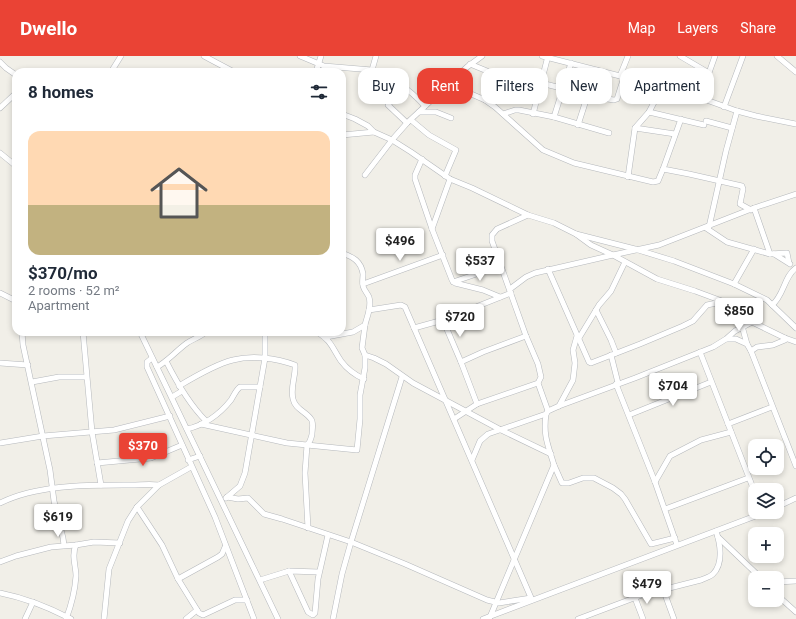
<!DOCTYPE html>
<meta charset="utf-8">
<style>
:root{--surface:#fff;--page:#f6f6f7;--text:#1f2937;--muted:#747a83;--line:#e0e1e3;--accent:#ea4335}
body{margin:0;font-family:Roboto,sans-serif;background:var(--page);color:var(--text);height:100vh;display:flex;flex-direction:column;font-size:15px;white-space:nowrap}
*{box-sizing:border-box;margin:0}
p{font-size:13px;color:var(--muted)}
.icon{flex:none;width:22px;height:22px;fill:none;stroke:currentColor;stroke-width:2;stroke-linecap:round;stroke-linejoin:round}
.map{position:relative;flex:1;overflow:hidden}
.sheet{position:absolute;left:12px;top:12px;width:334px;height:268px;display:flex;flex-direction:column;background:var(--surface);border-radius:12px;box-shadow:0 2px 6px #0003}
.sheet>*{flex:none}
.hud{position:absolute;left:358px;top:12px;width:378px;height:36px;display:flex;gap:8px}
.tools{position:absolute;left:748px;top:383px;display:grid;gap:8px}
.tools a{display:grid;place-items:center;width:36px;height:36px;border-radius:8px;background:var(--surface);box-shadow:0 2px 6px #0003;font-size:20px}
.price{position:absolute;translate:-50% -34px;padding:0 9px;border-radius:4px;background:#fff;color:#222;font-size:13px;line-height:26px;filter:drop-shadow(0 1px 2px #0008)}
.price::after{content:'';position:absolute;left:50%;top:24px;width:12px;height:9px;margin-left:-6px;background:inherit;clip-path:polygon(0 0,100% 0,50% 100%)}
.price.current{background:var(--accent);color:#fff}
ul{padding:0;list-style:none}
li{display:grid;align-content:center;gap:8px;height:212px;padding:0 16px}
li+li{border-top:1px solid var(--line)}
li span{display:grid;place-items:center;height:124px;border-radius:12px;color:#555}
li>.icon{margin-inline-start:auto}
span .icon{width:72px;height:72px;fill:#fffc;stroke-width:1}
li b{font-size:17px}
h2{display:flex;justify-content:space-between;align-items:center;height:48px;padding:0 16px;font-size:17px}
.pill{padding:0 14px;border-radius:12px;background:var(--surface);box-shadow:0 2px 6px #0003;font-size:14px;line-height:36px}
.pill.current{background:var(--accent);color:#fff}
header{display:flex;align-items:center;gap:24px;box-sizing:border-box;height:56px;padding:0 20px;background:var(--accent);color:#fff}
header strong{font-size:19px}
nav{display:flex;gap:22px;margin-inline-start:auto;font-size:14px}
.map>svg:first-child{display:block}
</style>
<header>
<strong>Dwello</strong>
<nav><a>Map</a><a>Layers</a><a>Share</a></nav>
</header>
<div class="map">
<svg width="796" height="563" viewBox="0 0 796 563">
<rect width="100%" height="100%" fill="#f1efe8"/>
<g fill="none" stroke-linecap="round" stroke-linejoin="round">
<g stroke="#b5b8bc" stroke-width="6">
<g id="minor">
<polyline points="204,0 234,16"/>
<path d="M300 0 324 10 372 14C393 21 410 34 425 50"/>
<polyline points="542,0 620,20 661,33 687,37 737,55 756,60 796,68"/>
<polyline points="680,0 709,17"/>
<polyline points="777,0 796,16"/>
<polyline points="0,6 6,12 16,19"/>
<polyline points="470,8 487,15 491,19 485,44"/>
<polyline points="372,14 376,0"/>
<polyline points="111,16 121,0"/>
<polyline points="316,16 321,0"/>
<polyline points="620,20 628,0"/>
<polyline points="452,25 462,34 485,44 495,51 543,94 574,107 653,126 658,125 663,113"/>
<polyline points="541,27 601,42 614,44 617,43 624,21"/>
<polyline points="403,30 388,49 407,67"/>
<polyline points="591,39 596,14"/>
<polyline points="700,42 715,0"/>
<polyline points="724,51 743,0"/>
<polyline points="0,52 16,37"/>
<polyline points="419,56 436,56 451,62"/>
<polyline points="649,56 704,69"/>
<polyline points="342,58 355,63 368,70 374,76 392,84 411,96 450,123 472,132 528,159 554,167 576,178 591,189 613,199 659,189 754,152 796,138"/>
<polyline points="503,58 515,54 519,54 554,61 609,77"/>
<polyline points="533,58 548,0"/>
<polyline points="554,61 571,7"/>
<polyline points="681,63 663,113 689,118 742,130 743,133 740,148 751,154"/>
<polyline points="411,64 429,79 456,94 445,120"/>
<polyline points="706,65 732,72"/>
<polyline points="578,69 588,38"/>
<polyline points="635,72 675,78"/>
<polyline points="342,79 374,76"/>
<polyline points="0,97 16,110"/>
<polyline points="422,103 415,119 415,123 432,173 452,224 455,227 483,234 500,241"/>
<polyline points="365,119 392,84 407,67 467,11 482,0"/>
<polyline points="628,121 635,72 649,56 661,33"/>
<polyline points="754,152 770,198"/>
<polyline points="528,159 497,173 492,179 492,185 526,280 538,308 541,321 538,327 548,355"/>
<polyline points="709,171 726,95 737,55"/>
<polyline points="706,172 727,186 770,198 787,197 789,207"/>
<polyline points="432,173 450,123"/>
<polyline points="576,178 635,193 674,205 734,228 767,244 796,272"/>
<polyline points="774,198 790,208"/>
<polyline points="548,213 589,306 591,307 640,288 683,270 693,265 707,249 721,246"/>
<polyline points="453,226 500,210"/>
<polyline points="363,228 443,199"/>
<polyline points="734,228 754,193"/>
<polyline points="510,233 526,221 535,217 613,199 657,223 695,235 722,245 741,256 752,266 785,282 796,286"/>
<polyline points="0,237 16,245"/>
<path d="M772 249C784 240 784 220 796 212"/>
<polyline points="369,254 401,249 405,251 532,544"/>
<polyline points="596,254 611,284 616,297"/>
<polyline points="443,264 461,306"/>
<polyline points="742,270 747,288 751,295 796,410"/>
<polyline points="414,272 443,264 511,237"/>
<polyline points="22,276 23,289 50,414 54,445 63,482 64,489"/>
<polyline points="83,276 92,376 101,429"/>
<polyline points="140,276 278,563"/>
<polyline points="236,276 253,277 266,276"/>
<path d="M317 276C332 285 332 292 341 305 347 313 355 319 364 323"/>
<path d="M326 281 353 276 365 269C367 260 372 251 369 241 367 237 364 234 363 230 362 226 363 222 363 218 361 205 353 201 342 197"/>
<polyline points="579,282 599,249 611,235 625,206"/>
<polyline points="727,283 736,283 747,288"/>
<polyline points="751,295 757,291 773,289 785,284 785,282"/>
<polyline points="700,296 755,437"/>
<polyline points="365,299 374,302 386,308 413,327 499,373 551,398"/>
<polyline points="611,299 618,327"/>
<polyline points="152,302 147,306 147,311 215,461 254,563"/>
<path d="M166 305C177 327 189 348 206 365"/>
<polyline points="0,307 28,309"/>
<path d="M157 311C168 305 176 295 187 287 193 283 200 281 206 276"/>
<polyline points="32,326 59,321 86,321"/>
<polyline points="616,328 655,426 677,489"/>
<path d="M179 330C194 321 216 308 233 304 252 299 276 302 295 309 296 320 290 331 293 343 295 353 305 355 311 363 314 366 312 374 312 378 311 383 311 385 307 389L305 417 308 472"/>
<polyline points="172,341 182,335"/>
<polyline points="477,348 461,306 483,296 526,280"/>
<polyline points="559,350 573,324 575,307 573,294 577,280"/>
<polyline points="629,359 711,326"/>
<polyline points="454,363 477,348 538,327"/>
<polyline points="201,368 287,387 357,394 360,363 360,339 365,312 365,299 362,292 365,269"/>
<polyline points="728,368 772,351"/>
<path d="M187 373C205 369 219 359 231 344 234 339 236 334 240 331H260"/>
<polyline points="0,387 43,380 114,374 170,360"/>
<polyline points="188,404 200,400"/>
<polyline points="472,404 480,385 488,378 546,358 548,355 559,350 635,322 713,291 726,283 735,275 752,266"/>
<polyline points="97,407 151,402 182,389"/>
<polyline points="554,409 562,427 569,427 583,422 594,422 613,432 621,438 625,443 651,488 675,482"/>
<polyline points="655,426 670,400 701,384 731,376"/>
<polyline points="227,441 238,443 248,442 264,458 282,463 351,486 405,508 487,544 499,547 531,542"/>
<polyline points="226,442 240,430 245,417 265,302 265,276"/>
<path d="M0 447C38 428 90 429 131 429 141 429 150 428 159 429"/>
<polyline points="137,451 162,489 178,523 199,557 203,559 235,544 247,544"/>
<polyline points="777,451 796,442"/>
<polyline points="665,453 748,422"/>
<polyline points="718,481 761,522"/>
<polyline points="0,506 16,500 51,491 76,489 94,486 120,487"/>
<polyline points="289,515 308,556 313,559 315,557 318,523 328,479"/>
<polyline points="178,523 218,501 222,498 225,491"/>
<polyline points="260,524 289,515 319,516"/>
<polyline points="777,526 796,525"/>
<polyline points="663,533 674,563"/>
<path d="M0 537C25 542 48 551 71 563"/>
<polyline points="777,539 796,556"/>
<polyline points="635,542 643,563"/>
<path d="M490 561 554 409C548 389 543 380 546 358"/>
<polyline points="25,563 33,546"/>
<path d="M66 563C71 550 75 535 76 520 76 510 71 499 76 489"/>
<polyline points="104,563 109,513 128,465 137,451 159,429 191,411"/>
<polyline points="186,563 197,554"/>
<polyline points="333,563 342,518 351,486 402,321"/>
<polyline points="483,563 766,456"/>
<path d="M578 563 642 539 701 524C705 522 710 521 713 518 724 507 720 487 716 475"/>
</g>
</g>
<use href="#minor" stroke="#fff" stroke-width="5"/>
</g>
</svg>
<div class="tools">
<a><svg class="icon" aria-label="locate" viewBox="0 0 24 24"><circle cx="12" cy="12" r="6"/><path d="M12 2v4M12 18v4M2 12h4M18 12h4"/></svg></a>
<a><svg class="icon" aria-label="layers" viewBox="0 0 24 24"><path d="M12 4l9 5-9 5-9-5zM3 14l9 5 9-5"/></svg></a>
<a>+</a>
<a>−</a>
</div>
<b class="price" style="left:400px;top:206px">$496</b>
<b class="price" style="left:480px;top:226px">$537</b>
<b class="price" style="left:739px;top:276px">$850</b>
<b class="price" style="left:460px;top:282px">$720</b>
<b class="price" style="left:673px;top:351px">$704</b>
<b class="price current" style="left:143px;top:411px">$370</b>
<b class="price" style="left:58px;top:482px">$619</b>
<b class="price" style="left:647px;top:549px">$479</b>
<div class="hud">
<a class="pill">Buy</a>
<a class="pill current">Rent</a>
<a class="pill">Filters</a>
<a class="pill">New</a>
<a class="pill">Apartment</a>
</div>
<section class="sheet">
<h2>8 homes<svg class="icon" aria-label="filters" viewBox="0 0 24 24"><path d="M4 7h16M4 17h16"/><circle cx="9" cy="7" r="2"/><circle cx="15" cy="17" r="2"/></svg></h2>
<ul>
<li><span style="background:linear-gradient(#ffd9b3 60%,#c2b280 0)"><svg class="icon" aria-label="home" viewBox="0 0 24 24"><path d="M3 11l9-7 9 7M6 9v11h12V9"/></svg></span><div><b>$370/mo</b><p>2 rooms · 52 m²</p><p>Apartment</p></div></li>
</ul>
</section>
</div>
